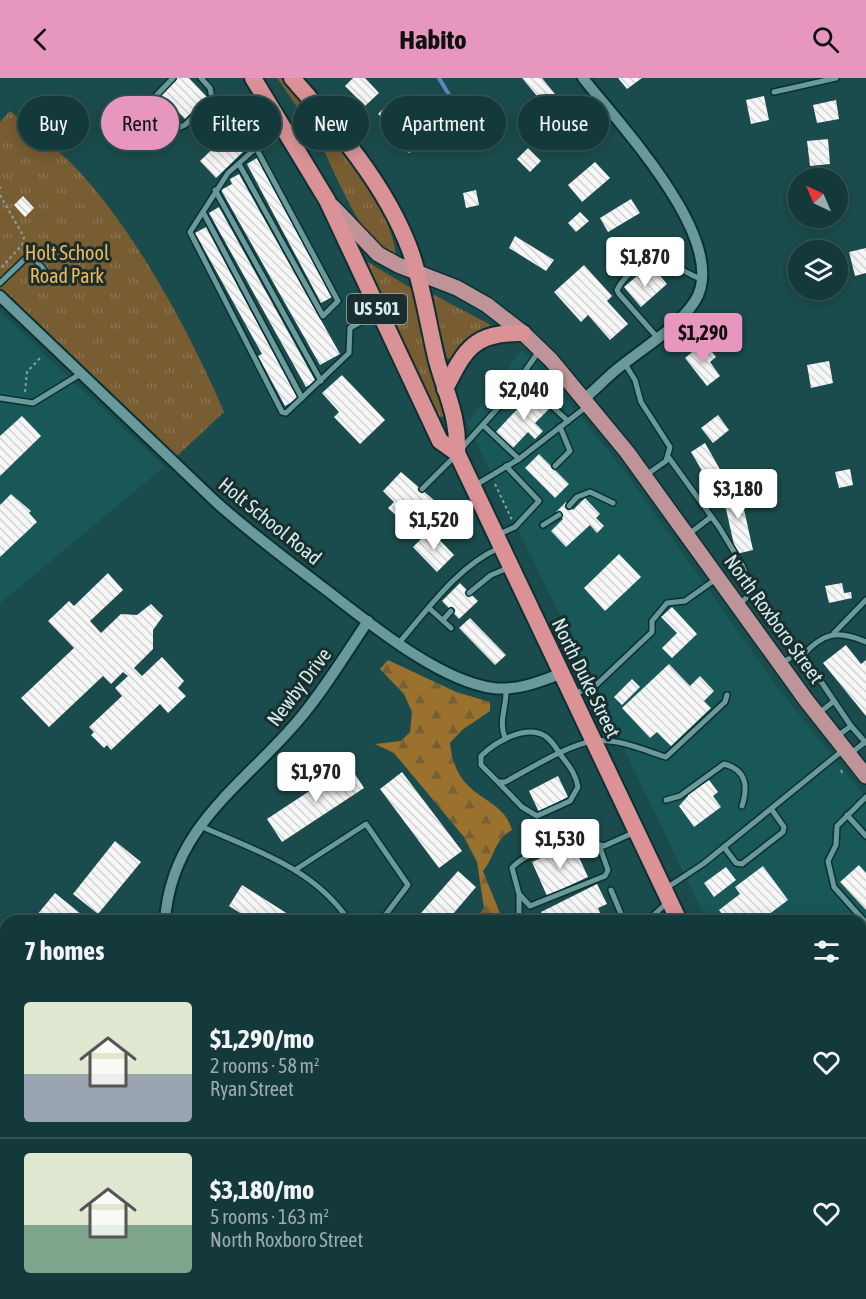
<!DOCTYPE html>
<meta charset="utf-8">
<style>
:root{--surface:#14393a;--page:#1d4042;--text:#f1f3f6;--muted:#9dacaf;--line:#335354;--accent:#e797bd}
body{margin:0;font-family:"Asap Condensed",sans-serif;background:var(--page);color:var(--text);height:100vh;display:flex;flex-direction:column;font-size:22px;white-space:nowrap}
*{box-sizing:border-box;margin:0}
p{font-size:20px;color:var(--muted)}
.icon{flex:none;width:33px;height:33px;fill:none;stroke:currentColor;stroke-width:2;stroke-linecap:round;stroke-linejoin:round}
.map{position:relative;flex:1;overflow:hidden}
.drawer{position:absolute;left:0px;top:837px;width:867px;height:384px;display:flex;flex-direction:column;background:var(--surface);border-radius:18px 18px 0 0;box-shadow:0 3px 15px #0003,0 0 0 2px var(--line)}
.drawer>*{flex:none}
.guide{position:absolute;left:18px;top:18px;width:831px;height:54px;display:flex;gap:12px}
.needle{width:39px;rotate:316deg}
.tools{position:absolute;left:788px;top:90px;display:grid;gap:12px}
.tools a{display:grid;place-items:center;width:60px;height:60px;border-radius:50%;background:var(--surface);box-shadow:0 3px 15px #0003,0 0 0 2px var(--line);font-size:30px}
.price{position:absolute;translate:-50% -51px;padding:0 14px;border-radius:6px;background:#fff;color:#222;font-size:20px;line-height:39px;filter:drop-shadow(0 2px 3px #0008)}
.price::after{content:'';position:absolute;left:50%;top:36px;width:18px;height:14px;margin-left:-9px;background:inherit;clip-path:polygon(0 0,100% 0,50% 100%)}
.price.on{background:var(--accent);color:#111}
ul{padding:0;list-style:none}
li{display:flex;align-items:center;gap:18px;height:150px;padding:0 24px}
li+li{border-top:2px solid var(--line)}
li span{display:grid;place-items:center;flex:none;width:168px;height:120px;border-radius:6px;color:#555}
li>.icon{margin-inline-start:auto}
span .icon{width:72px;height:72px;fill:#fffc;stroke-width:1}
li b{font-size:26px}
h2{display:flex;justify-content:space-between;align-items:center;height:72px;padding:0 24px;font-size:26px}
.chip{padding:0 21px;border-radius:27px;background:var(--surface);box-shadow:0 3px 15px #0003,0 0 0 2px var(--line);font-size:21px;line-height:54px}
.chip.on{background:var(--accent);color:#111}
header{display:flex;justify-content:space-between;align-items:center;height:78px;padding:0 24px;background:var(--accent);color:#111;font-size:27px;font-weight:700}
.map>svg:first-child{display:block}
</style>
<header><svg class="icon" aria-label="back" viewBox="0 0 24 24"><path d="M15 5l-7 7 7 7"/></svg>Habito<svg class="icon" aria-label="search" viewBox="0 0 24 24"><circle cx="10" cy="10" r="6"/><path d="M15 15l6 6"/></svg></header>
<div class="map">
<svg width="866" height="1221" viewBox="0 0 866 1221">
<defs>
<pattern id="grass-tufts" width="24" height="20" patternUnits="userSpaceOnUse" patternTransform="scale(1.5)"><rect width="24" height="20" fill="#785c32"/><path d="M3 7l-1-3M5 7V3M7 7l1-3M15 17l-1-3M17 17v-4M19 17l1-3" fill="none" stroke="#8a7450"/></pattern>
<pattern id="forest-firs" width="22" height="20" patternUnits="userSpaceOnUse" patternTransform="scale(1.5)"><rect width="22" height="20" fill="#9a712d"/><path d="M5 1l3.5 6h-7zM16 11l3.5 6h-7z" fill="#766037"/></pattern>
<pattern id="building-back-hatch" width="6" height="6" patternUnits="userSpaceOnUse" patternTransform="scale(1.5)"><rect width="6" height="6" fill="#f6f6f6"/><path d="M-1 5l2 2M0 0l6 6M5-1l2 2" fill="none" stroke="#d1d3d3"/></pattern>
</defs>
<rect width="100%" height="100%" fill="#1b4c4d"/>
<g fill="#195859">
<polygon points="0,234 164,389 0,525"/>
<polygon points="522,272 551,302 626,395 777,609 866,720 866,890 861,895 861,843 707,843 467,345"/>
<polygon points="866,940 866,1164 861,1156 861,945"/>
</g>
<g fill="url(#grass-tufts)">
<path d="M277 0H281C320 42 389 118 396 176 360 166 337 96 320 65 307 43 292 21 277 0Z"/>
<path d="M10 33C30 49 51 66 70 84 131 145 190 254 224 334L176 379 0 214V44Z"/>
<polygon points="366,183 411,210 444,338 437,340"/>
<polygon points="434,217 491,247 467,261 451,282 447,280 431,219"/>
</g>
<path fill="url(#forest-firs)" d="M388 582 456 614 490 624V633L462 652 450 665C456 725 501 714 512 752 493 763 496 777 483 793L503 843H474L484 830 477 784 464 759 394 675 375 666 401 663 410 654 412 634 404 616 380 591Z"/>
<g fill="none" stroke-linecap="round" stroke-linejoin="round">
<g stroke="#5e88c1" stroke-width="4">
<polyline points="439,0 464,42"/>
<polyline points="0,1012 6,1013"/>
</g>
</g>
<g fill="url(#building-back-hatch)">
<polygon points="177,0 189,0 207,19 185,41 160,16"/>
<polygon points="353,0 365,0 379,15 365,28 345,8"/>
<polygon points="522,0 542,0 555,16 542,24"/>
<polygon points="618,0 642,0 627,11"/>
<polygon points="764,18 769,42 751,46 746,22"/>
<polygon points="836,22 839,41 817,45 813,27"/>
<polygon points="387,27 402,42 393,51 378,36"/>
<polygon points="565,27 590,59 574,72 569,65 565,68 557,59 551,64 539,49"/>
<polygon points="415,49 425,59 409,75 399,65"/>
<polygon points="232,52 248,69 216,100 200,83"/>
<polygon points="828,61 830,86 810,88 807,63"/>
<polygon points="528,70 541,83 530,94 517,81"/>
<polygon points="257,80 332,219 321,225 247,86"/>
<polygon points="595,84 610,100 582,124 568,107"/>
<polygon points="239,96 340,276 320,287 221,112 232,106 230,101"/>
<polygon points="476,112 479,127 466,130 463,115"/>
<polygon points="23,118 34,130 25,139 14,127"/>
<polygon points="631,121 640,135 608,154 600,140"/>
<polygon points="219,129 316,304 306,309 209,135"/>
<polygon points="580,134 589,143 576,154 568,145"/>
<polygon points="206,149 298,321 285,328 258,278 262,276 195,155"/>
<polygon points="515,158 554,182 546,193 509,170"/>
<polygon points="866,170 866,195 855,198 849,174"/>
<polygon points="584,187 612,218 607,223 628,246 610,262 588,237 581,244 554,214"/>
<polygon points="655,192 667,206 641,229 624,209 637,198 642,204"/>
<polygon points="704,264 716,279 710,284 720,298 707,308 685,280"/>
<polygon points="829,283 833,305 811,310 807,287"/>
<polygon points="342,297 385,342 360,366 334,339 339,334 322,315"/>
<polygon points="534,313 551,329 535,345 543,353 535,361 528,354 512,371 495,355"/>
<polygon points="718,337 729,352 713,365 701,350"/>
<polygon points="22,338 41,358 0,398 0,358"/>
<polygon points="705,365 722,395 708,403 691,374"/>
<polygon points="539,376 569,406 555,420 525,390"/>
<polygon points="850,391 853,407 839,410 835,394"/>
<polygon points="401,394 435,423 412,447 406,441 403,444 388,430 394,424 383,413"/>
<polygon points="739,409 753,472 736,476 722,413"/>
<polygon points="11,416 31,433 29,435 37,444 0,479 0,427"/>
<polygon points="585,420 600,436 596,440 604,448 597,455 590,447 566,469 551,453 563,441 556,434 566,424 573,432"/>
<polygon points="430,452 454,477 437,494 413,469"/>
<polygon points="619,476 641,499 605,533 584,510"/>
<polygon points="108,495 123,512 90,543 101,555 121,536 137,537 151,526 163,538 153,552 153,571 134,590 142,598 162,579 184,603 178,610 186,618 168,635 160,626 111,672 107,667 104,670 91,657 94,654 89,649 122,618 115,610 128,598 123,594 111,606 103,598 49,649 21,620 74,570 48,543 69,523 74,528"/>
<polygon points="460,505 478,523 459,541 442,523"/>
<polygon points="842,505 844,515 851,514 852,520 829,525 825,508"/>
<polygon points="672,529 697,556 672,580 662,570 677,555 661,539"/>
<polygon points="470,540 506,577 495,587 459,550"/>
<polygon points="846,567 861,586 866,582 866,638 823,585"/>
<polygon points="669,586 690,608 700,598 714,613 704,623 711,630 671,668 657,654 650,660 622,630"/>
<polygon points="632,601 640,609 622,627 614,619"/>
<polygon points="349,687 364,710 282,764 267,741"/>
<polygon points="402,694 462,773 439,790 380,711"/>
<polygon points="558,698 568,719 539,734 529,713"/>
<polygon points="709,702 718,714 713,718 721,729 694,749 679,728 688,718 687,716"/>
<polygon points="115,763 141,784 98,836 73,816"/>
<polygon points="573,766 588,799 547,818 532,784"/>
<polygon points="859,787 866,795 866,832 840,804"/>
<polygon points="763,788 788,822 760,843 727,843 719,832 740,816 735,809"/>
<polygon points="726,789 736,802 714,819 704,805"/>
<polygon points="458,793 476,809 447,843 414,843"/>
<polygon points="597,806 607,826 598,830 604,843 546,843 541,834"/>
<polygon points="242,807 299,843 253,843 229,828"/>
<polygon points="55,815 81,836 75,843 32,843"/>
<polygon points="0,867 6,872 6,908 0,915"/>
<polygon points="0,952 6,954 5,987 0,985"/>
<polygon points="866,1009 866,1055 863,1058 861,1014"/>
<polygon points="49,1215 82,1215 80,1221 47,1221"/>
<polygon points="178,1215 224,1215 217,1221 171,1221"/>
<polygon points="289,1215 308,1215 314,1221 283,1221"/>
<polygon points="757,1215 780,1215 774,1221 762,1221"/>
</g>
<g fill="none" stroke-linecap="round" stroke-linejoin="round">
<g stroke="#0a3031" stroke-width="8">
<g id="service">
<polyline points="173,0 150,24 152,35 168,50 173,52 185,47 212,20 210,10 201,0"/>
<polyline points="774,14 836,0"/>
<polyline points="239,86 323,238 338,223 256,70 228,95 190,154 282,334 286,335 349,275 350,250 377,235"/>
<polyline points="215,112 321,303"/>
<polyline points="203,134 302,320"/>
<polyline points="0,205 25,181 34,180 49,198"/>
<path d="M657 259 619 216 617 212C626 194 642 186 660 181L702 202"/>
<polyline points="625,286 635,302 641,324 670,369 666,383 646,397"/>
<polyline points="521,300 568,343"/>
<polyline points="0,320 33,325 82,295"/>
<polyline points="483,347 519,381"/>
<polyline points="461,371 505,322 539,273"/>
<polyline points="669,380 719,449 742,487 753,513 740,526"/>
<polyline points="555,388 570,373 560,349"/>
<polyline points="474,408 519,381 586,329"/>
<polyline points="422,411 455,378"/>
<polyline points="569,428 577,419 590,414 613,425"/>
<polyline points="543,447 559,437"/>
<polyline points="689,456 711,439"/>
<polyline points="497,457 515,449 539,423 506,388"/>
<polyline points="469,515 491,497 508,490"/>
<polyline points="429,530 451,550"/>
<polyline points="443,542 451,533"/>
<polyline points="834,555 866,522"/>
<path d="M399 565C428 531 458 488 499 470"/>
<path d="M803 577C824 554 838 552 866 564"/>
<polyline points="781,585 798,576 803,577 851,648 836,659"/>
<polyline points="574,615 593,610 652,554 652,543 667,525 685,523 716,501"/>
<polyline points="819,635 834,623"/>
<polyline points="851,648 866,665"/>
<path d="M505 660C498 643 507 629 506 610"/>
<polyline points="850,676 865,664"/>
<path d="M498 704 522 729 537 738 570 723 578 709C576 697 570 689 563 680 558 673 552 662 545 658 526 646 495 664 481 678V687L498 704H505C528 692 569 666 594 663 617 660 644 672 666 679L725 624 727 617"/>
<polyline points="866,719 837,748 836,767 828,783 834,809 866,845"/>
<path d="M666 722 680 718 724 686C747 692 748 709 742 728"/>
<polyline points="847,737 866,758"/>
<path d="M200 748C255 772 315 791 349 843"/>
<path d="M599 767 608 792 605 798 530 828 519 816 512 790C520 779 559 763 572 762 582 762 594 765 604 768L635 754"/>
<polyline points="724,769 736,785 742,786 783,754 784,749 772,732"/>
<polyline points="295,792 366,746 408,807 381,843"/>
<polyline points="665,811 703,786 842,673"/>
<polyline points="611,812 624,843"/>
<polyline points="519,818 519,843"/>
<polyline points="608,843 621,837"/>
<polyline points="647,843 668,824"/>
<polyline points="734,1215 740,1221"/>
<polyline points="786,1221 792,1215"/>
</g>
</g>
<g stroke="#0a3031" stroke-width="14">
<g id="minor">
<path d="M583 0C618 45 732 164 695 223 677 251 641 271 616 292 605 301 596 311 585 320"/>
<path d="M0 218 217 425C252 456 288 483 325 511 368 544 439 603 493 610 516 613 539 604 560 596"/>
<path d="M165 843C171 750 242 708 296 645 323 614 345 577 368 543"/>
<polyline points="0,1059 6,1062"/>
<polyline points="136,1215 138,1221"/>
<polyline points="367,1215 371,1221"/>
</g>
</g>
<g stroke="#0a3031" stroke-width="16">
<g id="tertiary">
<polyline points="861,924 866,920"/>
<polyline points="526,1221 532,1215"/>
</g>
</g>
<g stroke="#0a3031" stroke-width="18">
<polyline id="primary" points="333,129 378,176 398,187 457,210 487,227 523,255 551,282 627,374 806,622 866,698"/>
</g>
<g stroke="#0a3031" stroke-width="20">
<g id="trunk">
<polyline points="253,0 327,122 440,363 457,375"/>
<path d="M292 0C337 51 386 107 410 172 423 208 428 246 437 283 446 316 459 340 457 375L679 843"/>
<path d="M445 311C465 271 474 254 523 255"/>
<polyline points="861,1181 866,1188"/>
<polyline points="861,1214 866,1221"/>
</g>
</g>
<g stroke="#80a4a4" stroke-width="2" stroke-dasharray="3 3" stroke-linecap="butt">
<polyline points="0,110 1,109"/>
<polyline points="0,117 24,159 22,167 0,191"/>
<polyline points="25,314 27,294 41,279"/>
<polyline points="495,406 512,442"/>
<polyline points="841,692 843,696"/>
</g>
<use href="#service" stroke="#69999a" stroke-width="5"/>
<use href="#minor" stroke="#69999a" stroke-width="10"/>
<use href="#tertiary" stroke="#69999a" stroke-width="14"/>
<use href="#primary" stroke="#be9498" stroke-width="15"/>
<use href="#trunk" stroke="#da9297" stroke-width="16"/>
</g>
<g text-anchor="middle" stroke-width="6" stroke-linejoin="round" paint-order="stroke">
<rect fill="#1a2e2e" stroke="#9cb3b3" stroke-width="1.5" x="347" y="216" width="60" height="30" rx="4.5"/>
<g font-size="18" font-weight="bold" fill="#d3ecec">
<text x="377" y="237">US 501</text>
</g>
<g font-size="20" fill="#f2b85a" stroke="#1a2e2e">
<text x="67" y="182">Holt School<tspan x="67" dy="23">Road Park</tspan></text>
</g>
<g font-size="20" fill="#d3ecec" stroke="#1a2e2e">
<text transform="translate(270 443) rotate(39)" y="7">Holt School Road</text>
<text transform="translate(774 541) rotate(54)" y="7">North Roxboro Street</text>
<text transform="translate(586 600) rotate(64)" y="7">North Duke Street</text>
<text transform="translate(299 609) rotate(-53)" y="7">Newby Drive</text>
</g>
</g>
</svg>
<div class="tools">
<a><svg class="needle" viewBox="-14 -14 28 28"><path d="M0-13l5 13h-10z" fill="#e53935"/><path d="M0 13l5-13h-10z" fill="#9dacaf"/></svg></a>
<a><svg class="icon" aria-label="layers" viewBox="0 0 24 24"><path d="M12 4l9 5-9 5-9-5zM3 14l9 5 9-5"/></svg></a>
</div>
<b class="price" style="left:645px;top:210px">$1,870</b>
<b class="price on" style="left:703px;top:286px">$1,290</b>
<b class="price" style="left:524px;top:343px">$2,040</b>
<b class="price" style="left:738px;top:442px">$3,180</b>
<b class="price" style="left:434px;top:473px">$1,520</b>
<b class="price" style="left:316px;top:725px">$1,970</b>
<b class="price" style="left:560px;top:792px">$1,530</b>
<div class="guide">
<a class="chip">Buy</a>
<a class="chip on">Rent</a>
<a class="chip">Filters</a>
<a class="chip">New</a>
<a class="chip">Apartment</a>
<a class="chip">House</a>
</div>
<section class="drawer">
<h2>7 homes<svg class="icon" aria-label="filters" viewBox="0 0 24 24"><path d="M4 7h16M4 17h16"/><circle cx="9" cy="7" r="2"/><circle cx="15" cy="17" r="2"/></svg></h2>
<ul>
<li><span style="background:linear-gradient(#dfe7d0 60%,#9aa5b1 0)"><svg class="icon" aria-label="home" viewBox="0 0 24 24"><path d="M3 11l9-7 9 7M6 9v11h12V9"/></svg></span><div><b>$1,290/mo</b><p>2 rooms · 58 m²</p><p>Ryan Street</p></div><svg class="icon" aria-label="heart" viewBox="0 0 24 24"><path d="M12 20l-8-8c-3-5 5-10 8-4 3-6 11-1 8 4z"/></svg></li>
<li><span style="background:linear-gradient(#dfe7d0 60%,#7fa58c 0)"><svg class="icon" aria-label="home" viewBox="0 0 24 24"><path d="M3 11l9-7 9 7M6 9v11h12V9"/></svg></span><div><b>$3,180/mo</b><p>5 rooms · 163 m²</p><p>North Roxboro Street</p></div><svg class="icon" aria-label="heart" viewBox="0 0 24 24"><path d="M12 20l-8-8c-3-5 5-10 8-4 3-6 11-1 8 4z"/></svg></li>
</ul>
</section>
</div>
